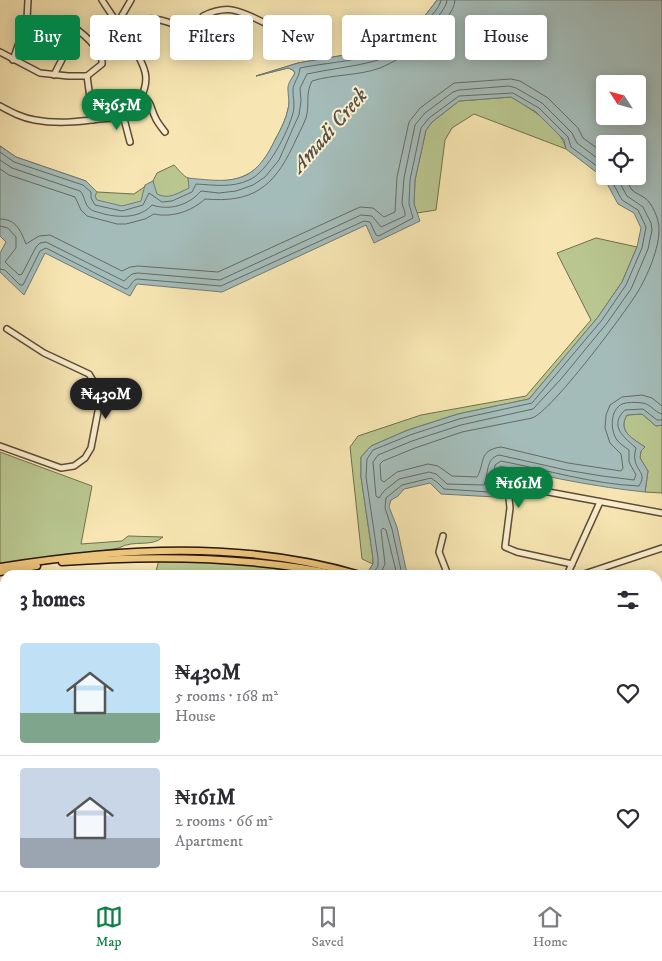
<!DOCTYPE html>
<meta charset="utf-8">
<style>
:root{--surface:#fff;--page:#f2f2f3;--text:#2b2b33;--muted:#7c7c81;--line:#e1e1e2;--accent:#0b8043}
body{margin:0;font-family:"IM FELL DW Pica",serif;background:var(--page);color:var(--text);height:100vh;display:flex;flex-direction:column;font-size:19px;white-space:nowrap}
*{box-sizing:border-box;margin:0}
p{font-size:16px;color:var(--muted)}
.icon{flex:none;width:28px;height:28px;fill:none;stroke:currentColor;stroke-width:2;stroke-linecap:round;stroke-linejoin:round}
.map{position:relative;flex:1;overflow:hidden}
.details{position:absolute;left:0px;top:570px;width:662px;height:321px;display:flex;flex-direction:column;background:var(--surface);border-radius:15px 15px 0 0;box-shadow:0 2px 12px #0003}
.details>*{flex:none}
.banner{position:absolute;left:15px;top:15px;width:632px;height:45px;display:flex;gap:10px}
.needle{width:32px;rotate:306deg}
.buttons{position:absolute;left:596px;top:75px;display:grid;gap:10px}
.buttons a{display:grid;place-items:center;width:50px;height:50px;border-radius:5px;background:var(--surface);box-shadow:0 2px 12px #0003;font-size:25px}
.price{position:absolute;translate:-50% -42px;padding:0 11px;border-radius:18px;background:var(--accent);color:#fff;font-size:16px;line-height:32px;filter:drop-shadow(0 1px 2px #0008)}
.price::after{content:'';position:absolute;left:50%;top:30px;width:15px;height:11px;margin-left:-8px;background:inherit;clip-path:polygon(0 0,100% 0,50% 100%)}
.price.current{background:#222;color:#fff}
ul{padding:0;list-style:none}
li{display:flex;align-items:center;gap:15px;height:125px;padding:0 20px}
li+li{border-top:1px solid var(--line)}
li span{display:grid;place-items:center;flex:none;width:140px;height:100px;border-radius:5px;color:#555}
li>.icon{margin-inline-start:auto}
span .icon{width:60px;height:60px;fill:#fffc;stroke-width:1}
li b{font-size:21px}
h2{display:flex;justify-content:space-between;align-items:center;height:60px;padding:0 20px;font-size:21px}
.chip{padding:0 18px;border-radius:5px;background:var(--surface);box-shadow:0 2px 12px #0003;font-size:18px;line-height:45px}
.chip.current{background:var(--accent);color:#fff}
.tab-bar{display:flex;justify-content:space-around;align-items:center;height:70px;border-top:1px solid var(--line);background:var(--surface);font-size:14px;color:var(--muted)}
.tab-bar a{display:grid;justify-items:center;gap:2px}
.tab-bar .current{color:var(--accent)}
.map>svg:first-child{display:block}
</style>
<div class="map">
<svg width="662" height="891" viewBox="0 0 662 891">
<rect width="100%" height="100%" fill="#f7e6b3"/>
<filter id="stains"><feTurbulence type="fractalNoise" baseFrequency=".004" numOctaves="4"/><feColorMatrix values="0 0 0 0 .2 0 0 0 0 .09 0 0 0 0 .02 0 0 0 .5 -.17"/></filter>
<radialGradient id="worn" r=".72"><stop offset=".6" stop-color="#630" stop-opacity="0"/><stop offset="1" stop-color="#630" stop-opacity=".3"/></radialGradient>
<g fill="#b9c68f" stroke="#726e4e">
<path d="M437 0H448L262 172 148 214 77 202 0 146 16 157 86 181 97 192 134 194 153 181 157 173 174 165C178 169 183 176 188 178 195 181 216 182 223 181 253 178 264 164 276 138 281 129 286 119 288 109 292 92 284 92 295 73L293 70 288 68 256 76 298 63 374 50 399 36 424 17Z"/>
<path d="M511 97C530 108 561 127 566 149L474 114 452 128 445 140 436 210 417 213 414 204 415 180 426 130 432 122 459 101Z"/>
<polygon points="596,238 637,247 622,282 598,317 529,399 458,414 408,430 371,446 361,457 361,477 373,558 373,575 366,575 373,564 362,559 350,447 358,436 421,415 526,396 591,320 557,253"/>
<path d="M642 414 656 426 662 425V493L645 492 648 471 640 458 641 451 645 447C633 439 617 431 627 415Z"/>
<path d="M0 452 92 486 81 544 122 541 128 536 163 537C151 548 134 539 119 548L0 567Z"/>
<polygon points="159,560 230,563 264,566 309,575 155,575"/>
<polygon points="662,595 662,632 658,631 658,596"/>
<polygon points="0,626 5,630 5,724 0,727"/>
</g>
<g fill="#a4bcb9" stroke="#737a74" fill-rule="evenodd">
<path d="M437 0H662V425L656 426 642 414 627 415C617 431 633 439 645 447L641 451 640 458 648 471 645 492C596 487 548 477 500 466L495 497 441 494 430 483 404 489 398 496 391 500 389 507 397 527 406 569 411 575H366L373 564V558L361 477V457L371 446 408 430 458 414 529 399 598 317 622 282 637 247 641 228 634 213 618 204 604 178 566 149 564 140 536 112 511 97 459 101 432 122 426 130 415 180 414 204 420 221 374 243 366 225 222 292 137 284 130 296 45 253 24 295 0 272V253L6 242 0 236V146L16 157 86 181 97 192 95 196 97 200 122 206 141 201 145 185 153 181 157 194C169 200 178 193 189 188L188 178C235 183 254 184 276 138 281 129 286 119 288 109 290 102 288 97 288 90 287 84 292 78 295 73L293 70 288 68 256 76 298 63 374 50 399 36 424 17ZM605 84H638V116H605ZM605 144H638V176H605Z"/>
<polygon points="64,886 172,886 172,891 57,891"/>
</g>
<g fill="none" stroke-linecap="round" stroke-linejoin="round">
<g stroke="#676a62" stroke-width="1">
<path d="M0 152 14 162 83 185 91 192V198L95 205 122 211 143 205 149 193 162 202 172 201 192 192 196 184C214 185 232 188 249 180 268 172 288 132 293 113 295 104 293 98 293 90 293 83 300 76 300 68 324 63 349 62 373 55 390 51 439 17 441 0"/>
<path d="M0 160 12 168 80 191C85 196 84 203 89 208 93 212 99 212 104 214 121 218 140 218 152 205 170 211 189 205 201 191L219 193 236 191 253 185 265 177 279 160 293 128 299 115 301 101 300 88 307 74C329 69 353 67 375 61 393 56 446 19 447 0"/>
<path d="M0 169 9 175 75 197 81 210 87 216 117 224H126L145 219 154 214C172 218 192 211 205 199 252 203 273 188 293 146 297 137 302 128 306 118 310 104 305 94 312 81 334 74 358 76 380 68 401 60 454 24 455 0"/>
<path d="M616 176 627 196 643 207 651 223 652 230 648 249 631 289 607 323 561 379 533 409 461 425 412 441 378 455 373 462 376 496 379 498 384 491 399 479 429 472 436 474 447 484 484 485C489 474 485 459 499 455L566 470 602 476 634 480 636 475 629 462V450C625 447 620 444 617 440 610 430 610 410 622 404 627 402 636 402 642 403 650 403 654 412 662 414"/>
<path d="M625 176C627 180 629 186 632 190 635 193 641 195 645 198 652 203 659 219 659 228 660 247 647 277 637 293 624 314 551 412 532 418L462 432 415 448 383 461 380 464 381 480 384 482 397 472 428 464 438 466 452 476 477 477C485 464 478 450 501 447L568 463 621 471 623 468 621 454 610 443 605 428 606 415 610 405 622 397 642 395 652 398 662 406"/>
<path d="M0 219C17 219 21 232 26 244L39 236 50 235 122 271 130 267 138 266 218 272 360 207 373 208 384 217 395 212 397 177 409 122 420 108 454 83 511 79 520 81 548 98 578 128 583 138 605 154"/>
<polyline points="0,226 8,228 16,237 16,248 5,262 19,275 22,274 36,247 40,243 46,242 124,281 132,274 138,273 220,280 361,215 372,216 381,227 405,216 405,213 402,203 404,178 415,125 425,113 453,92 459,90 509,86 516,88 542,103 572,133 577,143 605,164"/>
<path d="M0 269 5 270 20 285H23L40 251 46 248 126 289C131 288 131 281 137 279L221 286 364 221 370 222 376 235 379 236 413 218 409 204 410 180 421 128 429 118 459 96 513 93 539 108 568 137 571 147 605 172"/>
<polyline points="372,575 378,566 378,558 366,477 367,459 373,450 410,435 459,419 532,403 602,320 626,285 642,248 646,227 638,210 622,200 609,176"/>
<polyline points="380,575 385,564 381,530 383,528 386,530 397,575"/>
<path d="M405 575 401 570 392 529 385 508 386 498 402 485 431 478 438 483 444 489 489 492 491 490 495 465 501 461C547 470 592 484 639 486 647 473 637 472 635 460 634 456 635 452 636 448 625 438 608 426 625 410L643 409 657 420H662"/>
</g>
<g stroke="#5d4b36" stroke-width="8">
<g id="minor">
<polyline points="117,24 131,0"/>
<path d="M121 29C155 8 166 25 199 32L201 30 203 16C230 3 241 12 265 23"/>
<path d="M0 52 40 73 68 76H87L102 64C104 50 79 29 67 24 56 19 39 20 27 19"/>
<polyline points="13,60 27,19 28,0"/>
<polyline points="54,75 77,30"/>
<polyline points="87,76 93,120"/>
<path d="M141 96C152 101 150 107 155 117 157 122 161 127 165 132"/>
<path d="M0 106C11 112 22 118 35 120 57 124 77 122 99 119 106 118 115 119 122 116 137 110 149 88 145 72 141 54 113 18 102 0"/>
<polyline points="123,115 130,142"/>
<polyline points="0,446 61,468 74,466 85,458 91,448 100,401 97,387 89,374 44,353 7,329"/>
<polyline points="443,536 439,552 448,575"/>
<polyline points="572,564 517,552 505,547 510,508 509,498 511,489 516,486 662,513"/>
<polyline points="567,575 600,502"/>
<polyline points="581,575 662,548"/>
<polyline points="0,774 5,772"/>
<polyline points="660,825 662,822"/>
<polyline points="0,871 5,870"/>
<polyline points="468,886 470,891"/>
<polyline points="272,891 286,886"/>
<polyline points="607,891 610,886 617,891"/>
</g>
</g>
<g stroke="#2a170c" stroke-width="9">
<g id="major">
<path d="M62 562C155 555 248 556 339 575"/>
<path d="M0 567C120 548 242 540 360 575"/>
<polyline points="0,572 37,566"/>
<polyline points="658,733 662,737"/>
</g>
</g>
<use href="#minor" stroke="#faefce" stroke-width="5"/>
<use href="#major" stroke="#ecc37a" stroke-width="6"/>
</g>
<g text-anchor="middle" stroke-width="4" stroke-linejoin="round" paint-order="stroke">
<g font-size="21" font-style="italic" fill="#555149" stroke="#faefce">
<text transform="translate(329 130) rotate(-49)" y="7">Amadi Creek</text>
</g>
</g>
<rect width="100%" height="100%" filter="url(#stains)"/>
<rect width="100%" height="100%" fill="url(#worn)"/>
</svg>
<div class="buttons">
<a><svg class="needle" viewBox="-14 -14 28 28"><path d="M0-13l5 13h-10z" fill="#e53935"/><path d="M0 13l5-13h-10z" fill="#7c7c81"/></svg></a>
<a><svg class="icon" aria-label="locate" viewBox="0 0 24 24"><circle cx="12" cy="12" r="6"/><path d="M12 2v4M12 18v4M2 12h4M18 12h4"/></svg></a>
</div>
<b class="price" style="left:117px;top:131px">₦365M</b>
<b class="price current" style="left:106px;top:420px">₦430M</b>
<b class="price" style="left:519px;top:509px">₦161M</b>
<div class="banner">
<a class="chip current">Buy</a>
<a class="chip">Rent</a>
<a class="chip">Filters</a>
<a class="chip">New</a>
<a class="chip">Apartment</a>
<a class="chip">House</a>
</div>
<section class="details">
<h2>3 homes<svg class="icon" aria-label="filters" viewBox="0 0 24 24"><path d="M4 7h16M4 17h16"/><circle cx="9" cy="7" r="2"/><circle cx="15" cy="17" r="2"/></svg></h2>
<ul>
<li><span style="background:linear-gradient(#bfe0f5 70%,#7fa58c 0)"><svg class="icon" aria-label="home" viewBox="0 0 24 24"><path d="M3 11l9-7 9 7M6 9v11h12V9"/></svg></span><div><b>₦430M</b><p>5 rooms · 168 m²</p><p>House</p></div><svg class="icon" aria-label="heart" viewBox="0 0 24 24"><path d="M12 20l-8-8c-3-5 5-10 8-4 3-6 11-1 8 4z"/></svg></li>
<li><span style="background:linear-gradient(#c9d6e8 70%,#9aa5b1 0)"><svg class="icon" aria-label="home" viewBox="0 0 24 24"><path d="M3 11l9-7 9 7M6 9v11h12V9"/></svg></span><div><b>₦161M</b><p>2 rooms · 66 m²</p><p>Apartment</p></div><svg class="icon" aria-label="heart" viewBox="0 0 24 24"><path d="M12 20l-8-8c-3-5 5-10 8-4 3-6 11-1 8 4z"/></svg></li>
</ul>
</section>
</div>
<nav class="tab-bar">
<a class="current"><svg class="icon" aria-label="map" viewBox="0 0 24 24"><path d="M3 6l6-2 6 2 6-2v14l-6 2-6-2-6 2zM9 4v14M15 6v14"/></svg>Map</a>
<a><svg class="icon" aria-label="saved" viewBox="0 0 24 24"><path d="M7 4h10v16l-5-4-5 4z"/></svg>Saved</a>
<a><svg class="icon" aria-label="home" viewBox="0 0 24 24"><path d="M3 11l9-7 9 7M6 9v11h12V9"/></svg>Home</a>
</nav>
